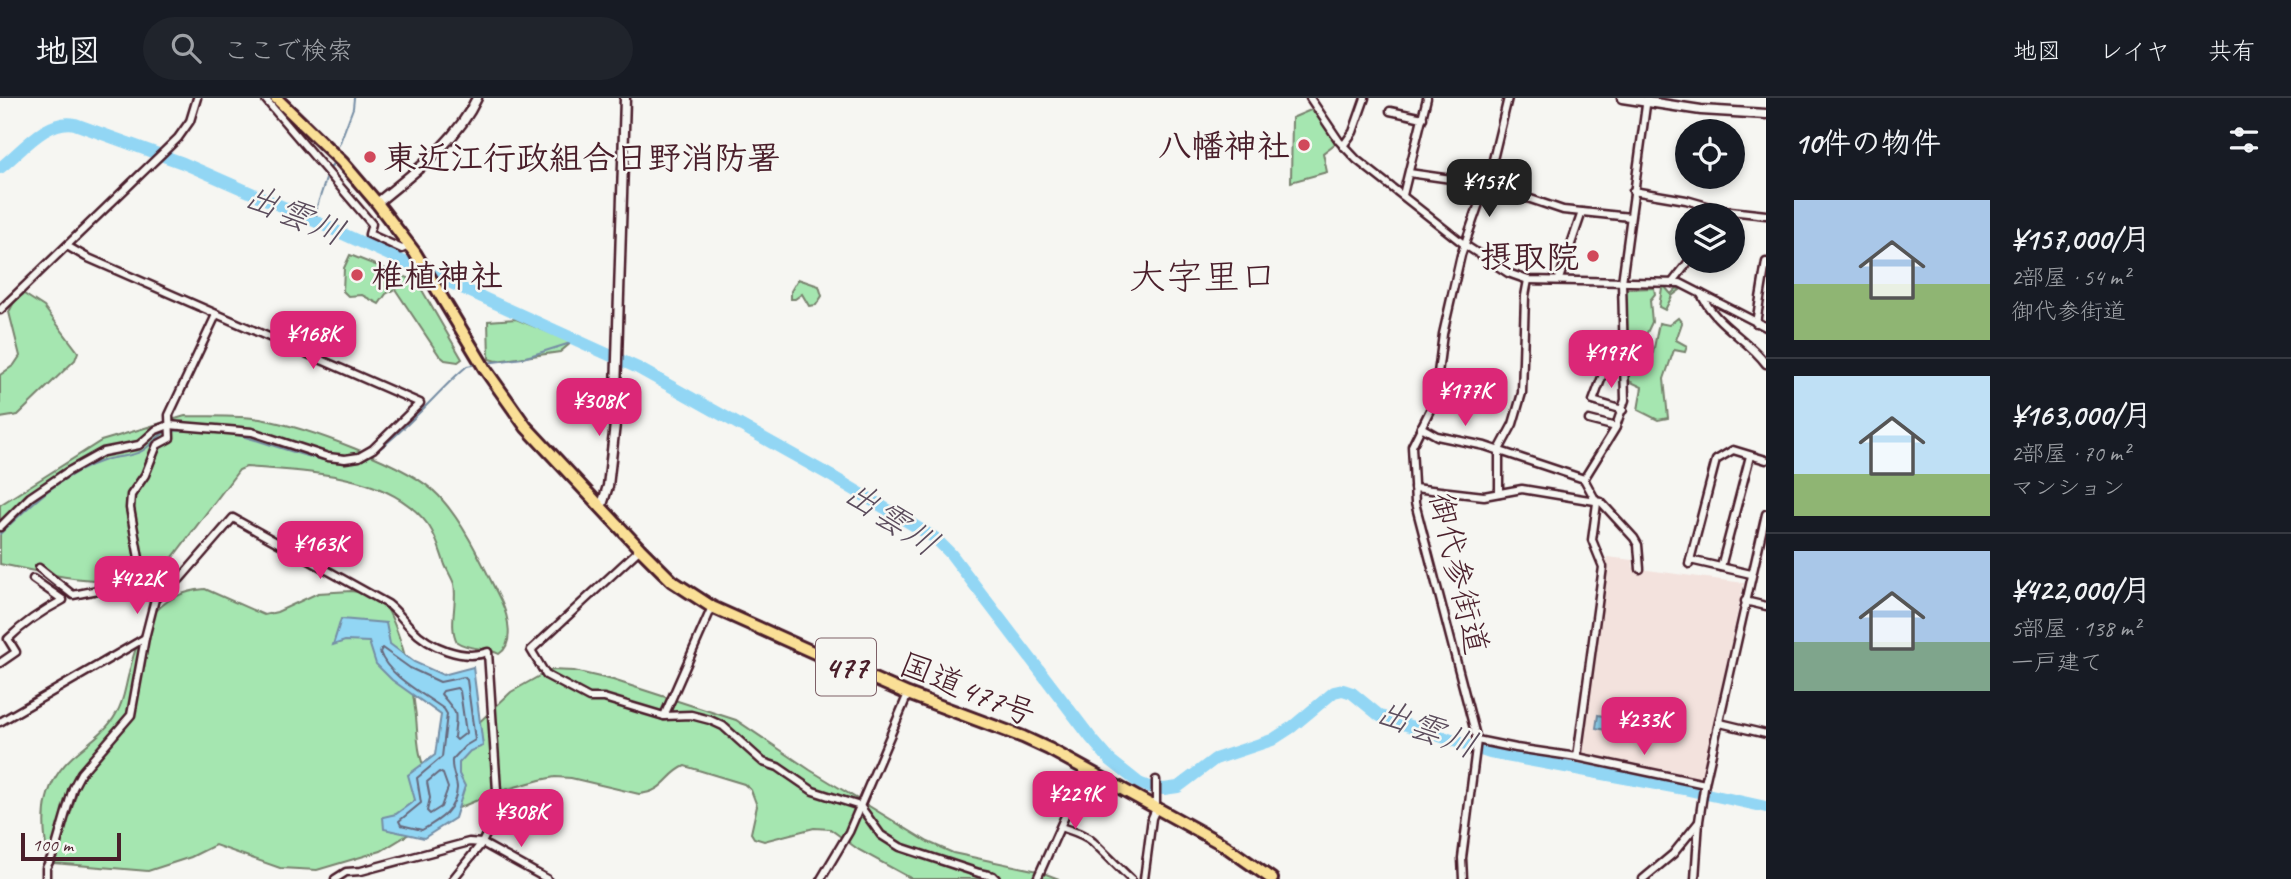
<!DOCTYPE html>
<html lang="ja">
<meta charset="utf-8">
<style>
:root{--surface:#171b24;--page:#20242c;--text:#f1f3f6;--muted:#9ea1a6;--line:#363941;--accent:#db2777}
body{margin:0;font-family:Caveat,"Klee One",sans-serif;background:var(--page);color:var(--text);height:100vh;display:flex;flex-direction:column;font-size:26px;white-space:nowrap}
*{box-sizing:border-box;margin:0}
p{font-size:23px;color:var(--muted)}
.icon{flex:none;width:38px;height:38px;fill:none;stroke:currentColor;stroke-width:2;stroke-linecap:round;stroke-linejoin:round}
.map{position:relative;flex:1;overflow:hidden}
.panel{display:flex;flex-direction:column;background:var(--surface);width:525px}
.panel>*{flex:none}
.fabs{position:absolute;left:1675px;top:21px;display:grid;gap:14px}
.fabs a{display:grid;place-items:center;width:70px;height:70px;border-radius:50%;background:var(--surface);box-shadow:0 4px 10px #0003;font-size:35px}
.scale{position:absolute;left:21px;bottom:18px;width:100px;box-sizing:border-box;padding-left:7px;border:4px solid #4a1f2b;border-top:0;font-size:19px;line-height:24px;white-space:nowrap;color:#4a1f2b;-webkit-text-stroke:5px #f6f6f2;paint-order:stroke}
.price{position:absolute;translate:-50% -60px;padding:0 16px;border-radius:14px;background:var(--accent);color:#fff;font-size:23px;line-height:46px;filter:drop-shadow(0 2px 4px #0008)}
.price::after{content:'';position:absolute;left:50%;top:42px;width:21px;height:16px;margin-left:-10px;background:inherit;clip-path:polygon(0 0,100% 0,50% 100%)}
.price.current{background:#222;color:#fff}
ul{padding:0;list-style:none}
li{display:flex;align-items:center;gap:21px;height:175px;padding:0 28px}
li+li{border-top:2px solid var(--line)}
li span{display:grid;place-items:center;flex:none;width:196px;height:140px;border-radius:0px;color:#555}
li>.icon{margin-inline-start:auto}
span .icon{width:84px;height:84px;fill:#fffc;stroke-width:1}
li b{font-size:30px}
h2{display:flex;justify-content:space-between;align-items:center;height:84px;padding:0 28px;font-size:30px}
header{display:flex;align-items:center;gap:42px;box-sizing:border-box;height:98px;padding:0 35px;background:var(--surface);border-bottom:2px solid var(--line)}
header strong{font-size:33px}
nav{display:flex;gap:38px;margin-inline-start:auto;font-size:24px}
.search{width:490px;height:63px;background:var(--page);display:flex;align-items:center;gap:18px;box-sizing:border-box;padding:0 24px;border-radius:38px;color:var(--muted);font-size:26px}
main{display:flex;flex:1;min-height:0}
.map>svg:first-child{display:block}
</style>
<header>
<strong>地図</strong>
<div class="search"><svg class="icon" aria-label="search" viewBox="0 0 24 24"><circle cx="10" cy="10" r="6"/><path d="M15 15l6 6"/></svg>ここで検索</div>
<nav><a>地図</a><a>レイヤ</a><a>共有</a></nav>
</header>
<main>
<div class="map">
<svg width="1766" height="781" viewBox="0 0 1766 781">
<rect width="100%" height="100%" fill="#f6f6f2"/>
<filter id="ink" filterUnits="userSpaceOnUse"><feTurbulence type="fractalNoise" baseFrequency=".0143" numOctaves="2"/><feDisplacementMap in="SourceGraphic" scale="14" xChannelSelector="R" yChannelSelector="G"/><feConvolveMatrix kernelMatrix="1 2 1 2 8 2 1 2 1" color-interpolation-filters="sRGB"/></filter>
<g filter="url(#ink)">
<polygon fill="#f3e2dd" points="1607,459 1633,462 1633,469 1640,471 1744,485 1701,683 1581,656"/>
<g fill="#a5e6b0" stroke="#78826e" stroke-width="2">
<polygon points="1313,11 1336,45 1323,55 1327,74 1291,84 1292,20"/>
<polygon points="350,157 411,181 422,192 462,261 458,264 445,262 439,257 395,191 386,196 379,206 362,197 348,198 343,193 344,170"/>
<polygon points="798,181 819,188 822,198 816,207 809,208 802,196 795,201 791,201 791,193"/>
<polygon points="1665,189 1671,196 1677,190 1680,192 1672,198 1665,212 1659,209 1662,190"/>
<polygon points="1654,190 1655,196 1650,202 1652,224 1645,239 1639,239 1640,247 1647,250 1645,256 1647,258 1653,255 1659,225 1669,227 1678,220 1682,225 1676,242 1687,248 1685,254 1674,252 1664,281 1668,320 1658,322 1638,312 1642,289 1629,283 1626,191"/>
<polygon points="24,196 44,209 78,254 75,262 18,317 0,320 0,277 14,267 20,258 9,214 15,202"/>
<polygon points="516,221 572,244 560,254 496,263 489,261 488,223"/>
<path d="M185 318C209 319 236 317 260 321 304 329 409 366 439 398 466 428 483 467 501 503 508 518 515 546 499 556 485 548 470 553 457 544 448 527 458 505 454 486 452 480 448 474 445 467 440 453 437 440 429 428 390 374 305 374 246 369L239 372 173 459C126 500 55 476 0 466V407L101 343Z"/>
<path d="M205 491 264 517 277 514 318 495 351 493 379 497C399 526 411 575 415 611 418 629 416 646 422 664L432 669 511 594 550 572 574 573 613 582 736 622 810 672 928 744 953 755 1038 773 1059 781H912L859 752 830 731 814 730 764 743 754 740 751 735 757 708 751 692 744 686 685 668C666 676 665 694 639 696L571 680 555 679 540 682 497 694 439 718 381 753 317 772 280 770 215 747 191 759 148 773 53 765 48 761C40 717 42 683 78 654 91 643 108 631 116 616 124 604 125 589 129 575 139 531 155 495 205 491Z"/>
</g>
<g fill="#92d6f4" stroke="#758da4" stroke-width="2">
<polygon points="341,521 386,525 390,546 414,564 443,577 473,569 483,648 470,653 459,665 459,676 465,688 455,720 424,740 384,731 383,719 396,716 415,702 408,677 435,657 441,617 392,582 376,566 369,544 345,543 333,547"/>
<polygon points="1598,617 1623,622 1621,635 1596,630"/>
</g>
<g fill="none" stroke-linecap="round" stroke-linejoin="round">
<g stroke="#67687b" stroke-width="2">
<path d="M382 550 410 570 440 584 464 579 467 582 475 642 465 648 452 662C451 673 457 682 457 690 456 712 440 722 422 732L401 727 399 723 421 705 417 680 442 659 447 616 444 611C425 597 387 577 380 554Z"/>
<path d="M457 590 460 593 466 635 457 642 454 639C457 611 458 617 441 596L443 593Z"/>
<polygon points="439,674 443,676 448,690 441,709 430,716 427,713 430,700 427,684"/>
</g>
<g stroke="#758da4" stroke-width="2">
<polyline points="339,47 353,10 354,0"/>
<polyline points="330,71 333,65"/>
<polyline points="320,125 315,114 326,81"/>
<polyline points="486,265 523,260 580,242"/>
<path d="M0 436C31 406 63 375 105 362 116 358 132 359 142 353 151 348 157 338 167 333 189 332 215 333 237 337 267 343 336 374 362 362 389 350 434 298 458 276L467 268 477 266"/>
</g>
<path stroke="#92d6f4" stroke-width="12" d="M0 70C21 54 47 20 75 26L183 65 288 111 638 270 833 379 935 440 951 456 1091 640 1110 662 1139 685 1149 689 1164 691 1178 689 1215 661 1272 642 1292 629 1334 594 1343 592 1352 595 1380 618 1490 655 1684 691 1766 709"/>
<g stroke="#4a1f2b" stroke-width="11">
<g id="minor">
<polyline points="268,0 266,2 372,126 369,136 402,151 409,148"/>
<polyline points="1310,0 1339,43 1357,62 1465,147 1508,175 1528,182 1680,185 1766,229"/>
<polyline points="1390,13 1423,20"/>
<polyline points="1343,48 1353,34 1365,0"/>
<polyline points="1409,75 1486,86 1563,112 1630,119"/>
<polyline points="1633,93 1686,102 1721,112 1766,117"/>
<polyline points="1403,97 1427,0"/>
<polyline points="1559,181 1582,114"/>
<polyline points="1672,185 1689,163"/>
<path d="M1701 196C1715 227 1747 240 1766 266"/>
<polyline points="0,212 178,40 190,23 197,0"/>
<polyline points="1756,225 1766,164"/>
<polyline points="1623,312 1593,303 1608,263 1624,266"/>
<polyline points="1589,322 1616,329"/>
<polyline points="1421,329 1437,338 1485,348 1584,381 1597,405 1592,442 1603,469 1577,659 1516,650 1477,642"/>
<polyline points="1584,381 1615,331 1625,302 1622,184 1647,0"/>
<polyline points="1414,390 1484,398 1522,391 1601,404 1634,440 1638,447 1640,471"/>
<polyline points="1499,395 1499,352 1513,326 1522,295 1525,198 1528,182"/>
<polyline points="0,429 30,399 67,374 103,354 139,347 156,332 169,327 252,334 328,359 345,361 359,359 373,351 420,305 86,159 67,148"/>
<polyline points="640,451 531,552 546,577 589,600 604,600 664,618 691,617 710,622 723,628 763,664 778,669 813,693 860,708 881,737 900,749 979,775 993,778 996,781"/>
<polyline points="1690,462 1751,476"/>
<polyline points="1689,466 1716,362 1733,352 1766,362"/>
<polyline points="1721,469 1750,358"/>
<polyline points="39,470 73,497 143,483"/>
<path d="M155 501 180 481 233 420 388 506C398 514 403 522 411 530 429 549 463 563 488 554L497 693 495 718 482 745 453 781"/>
<polyline points="1745,503 1766,508"/>
<path d="M0 565 16 554 8 541C25 524 42 513 63 502L33 481"/>
<polyline points="664,618 712,509"/>
<polyline points="0,624 145,540"/>
<polyline points="1720,625 1766,636"/>
<polyline points="1577,659 1705,686"/>
<path d="M1061 729C1072 733 1085 736 1093 744 1106 756 1118 769 1131 781"/>
<polyline points="46,781 46,770 55,752 73,690 81,675 131,617 145,540 155,501 143,483 130,410 131,397 145,377 157,347 170,340 169,317 216,217"/>
<polyline points="335,781 346,774 361,773 469,744 482,745 547,781"/>
<polyline points="821,781 849,734 908,596"/>
<polyline points="1037,781 1085,673"/>
<polyline points="1144,781 1152,720 1156,711 1156,682"/>
<polyline points="1463,781 1462,760 1477,642 1415,405 1412,348 1431,310 1437,283 1443,236 1461,157 1490,74 1508,0"/>
<polyline points="1643,781 1673,756 1698,725"/>
<polyline points="1695,781 1699,723 1704,690 1766,416"/>
</g>
</g>
<g stroke="#4a1f2b" stroke-width="13">
<g id="tertiary">
<polyline points="1622,0 1701,12 1766,16"/>
<path d="M377 105C415 73 455 46 477 0"/>
<polyline points="601,410 608,388 615,326 625,0"/>
</g>
</g>
<g stroke="#4a1f2b" stroke-width="16">
<polyline id="trunk" points="276,0 342,64 377,105 415,155 485,271 526,329 640,451 672,483 712,509 835,564 908,596 1023,639 1049,651 1222,746 1272,781"/>
</g>
<use href="#minor" stroke="#f6f6f2" stroke-width="6"/>
<use href="#tertiary" stroke="#f6f6f2" stroke-width="8"/>
<use href="#trunk" stroke="#fadf96" stroke-width="10"/>
</g>
</g>
<g fill="#d1495b" stroke="#f6f6f2" stroke-width="2.5">
<circle cx="1304" cy="47" r="7"/>
<circle cx="370" cy="59" r="7"/>
<circle cx="1593" cy="158" r="7"/>
<circle cx="357" cy="177" r="7"/>
</g>
<g text-anchor="middle" stroke-width="5" stroke-linejoin="round" paint-order="stroke">
<rect fill="#f6f6f2" stroke="#7e6067" stroke-width="2" x="816" y="540.5" width="60" height="57" rx="5"/>
<g font-size="32" font-weight="bold" fill="#4a1f2b">
<text x="846" y="580">477</text>
</g>
<g font-size="33" font-weight="bold" fill="#4a1f2b" stroke="#f6f6f2" text-anchor="end">
<text x="1290" y="59">八幡神社</text>
<text x="384" y="71" text-anchor="start">東近江行政組合日野消防署</text>
<text x="1579" y="170">摂取院</text>
<text x="371" y="189" text-anchor="start">椎植神社</text>
</g>
<g font-size="33" fill="#4a1f2b" stroke="#f6f6f2">
<text transform="translate(1460 475) rotate(77)" y="12">御代参街道</text>
<text transform="translate(968 590) rotate(22)" y="12">国道477号</text>
</g>
<g font-size="35" font-style="italic" fill="#5c4d5d" stroke="#f6f6f2">
<text transform="translate(295 116) rotate(23)" y="12">出雲川</text>
<text transform="translate(892 420) rotate(34)" y="12">出雲川</text>
<text transform="translate(1427 630) rotate(21)" y="12">出雲川</text>
</g>
<g font-size="37" fill="#4a1f2b" stroke="#f6f6f2">
<text x="1203" y="191">大字里口</text>
</g>
</g>
</svg>
<div class="fabs">
<a><svg class="icon" aria-label="locate" viewBox="0 0 24 24"><circle cx="12" cy="12" r="6"/><path d="M12 2v4M12 18v4M2 12h4M18 12h4"/></svg></a>
<a><svg class="icon" aria-label="layers" viewBox="0 0 24 24"><path d="M12 4l9 5-9 5-9-5zM3 14l9 5 9-5"/></svg></a>
</div>
<div class="scale">100 m</div>
<b class="price current" style="left:1489px;top:121px">¥157K</b>
<b class="price" style="left:313px;top:273px">¥168K</b>
<b class="price" style="left:1611px;top:292px">¥197K</b>
<b class="price" style="left:1465px;top:330px">¥177K</b>
<b class="price" style="left:599px;top:340px">¥308K</b>
<b class="price" style="left:320px;top:483px">¥163K</b>
<b class="price" style="left:137px;top:518px">¥422K</b>
<b class="price" style="left:1644px;top:659px">¥233K</b>
<b class="price" style="left:1075px;top:733px">¥229K</b>
<b class="price" style="left:521px;top:751px">¥308K</b>
</div>
<section class="panel">
<h2>10件の物件<svg class="icon" aria-label="filters" viewBox="0 0 24 24"><path d="M4 7h16M4 17h16"/><circle cx="9" cy="7" r="2"/><circle cx="15" cy="17" r="2"/></svg></h2>
<ul>
<li><span style="background:linear-gradient(#a9c7e8 60%,#8fb573 0)"><svg class="icon" aria-label="home" viewBox="0 0 24 24"><path d="M3 11l9-7 9 7M6 9v11h12V9"/></svg></span><div><b>¥157,000/月</b><p>2部屋 · 54 m²</p><p>御代参街道</p></div></li>
<li><span style="background:linear-gradient(#bfe0f5 70%,#8fb573 0)"><svg class="icon" aria-label="home" viewBox="0 0 24 24"><path d="M3 11l9-7 9 7M6 9v11h12V9"/></svg></span><div><b>¥163,000/月</b><p>2部屋 · 70 m²</p><p>マンション</p></div></li>
<li><span style="background:linear-gradient(#a9c7e8 65%,#7fa58c 0)"><svg class="icon" aria-label="home" viewBox="0 0 24 24"><path d="M3 11l9-7 9 7M6 9v11h12V9"/></svg></span><div><b>¥422,000/月</b><p>5部屋 · 138 m²</p><p>一戸建て</p></div></li>
</ul>
</section>
</main>
